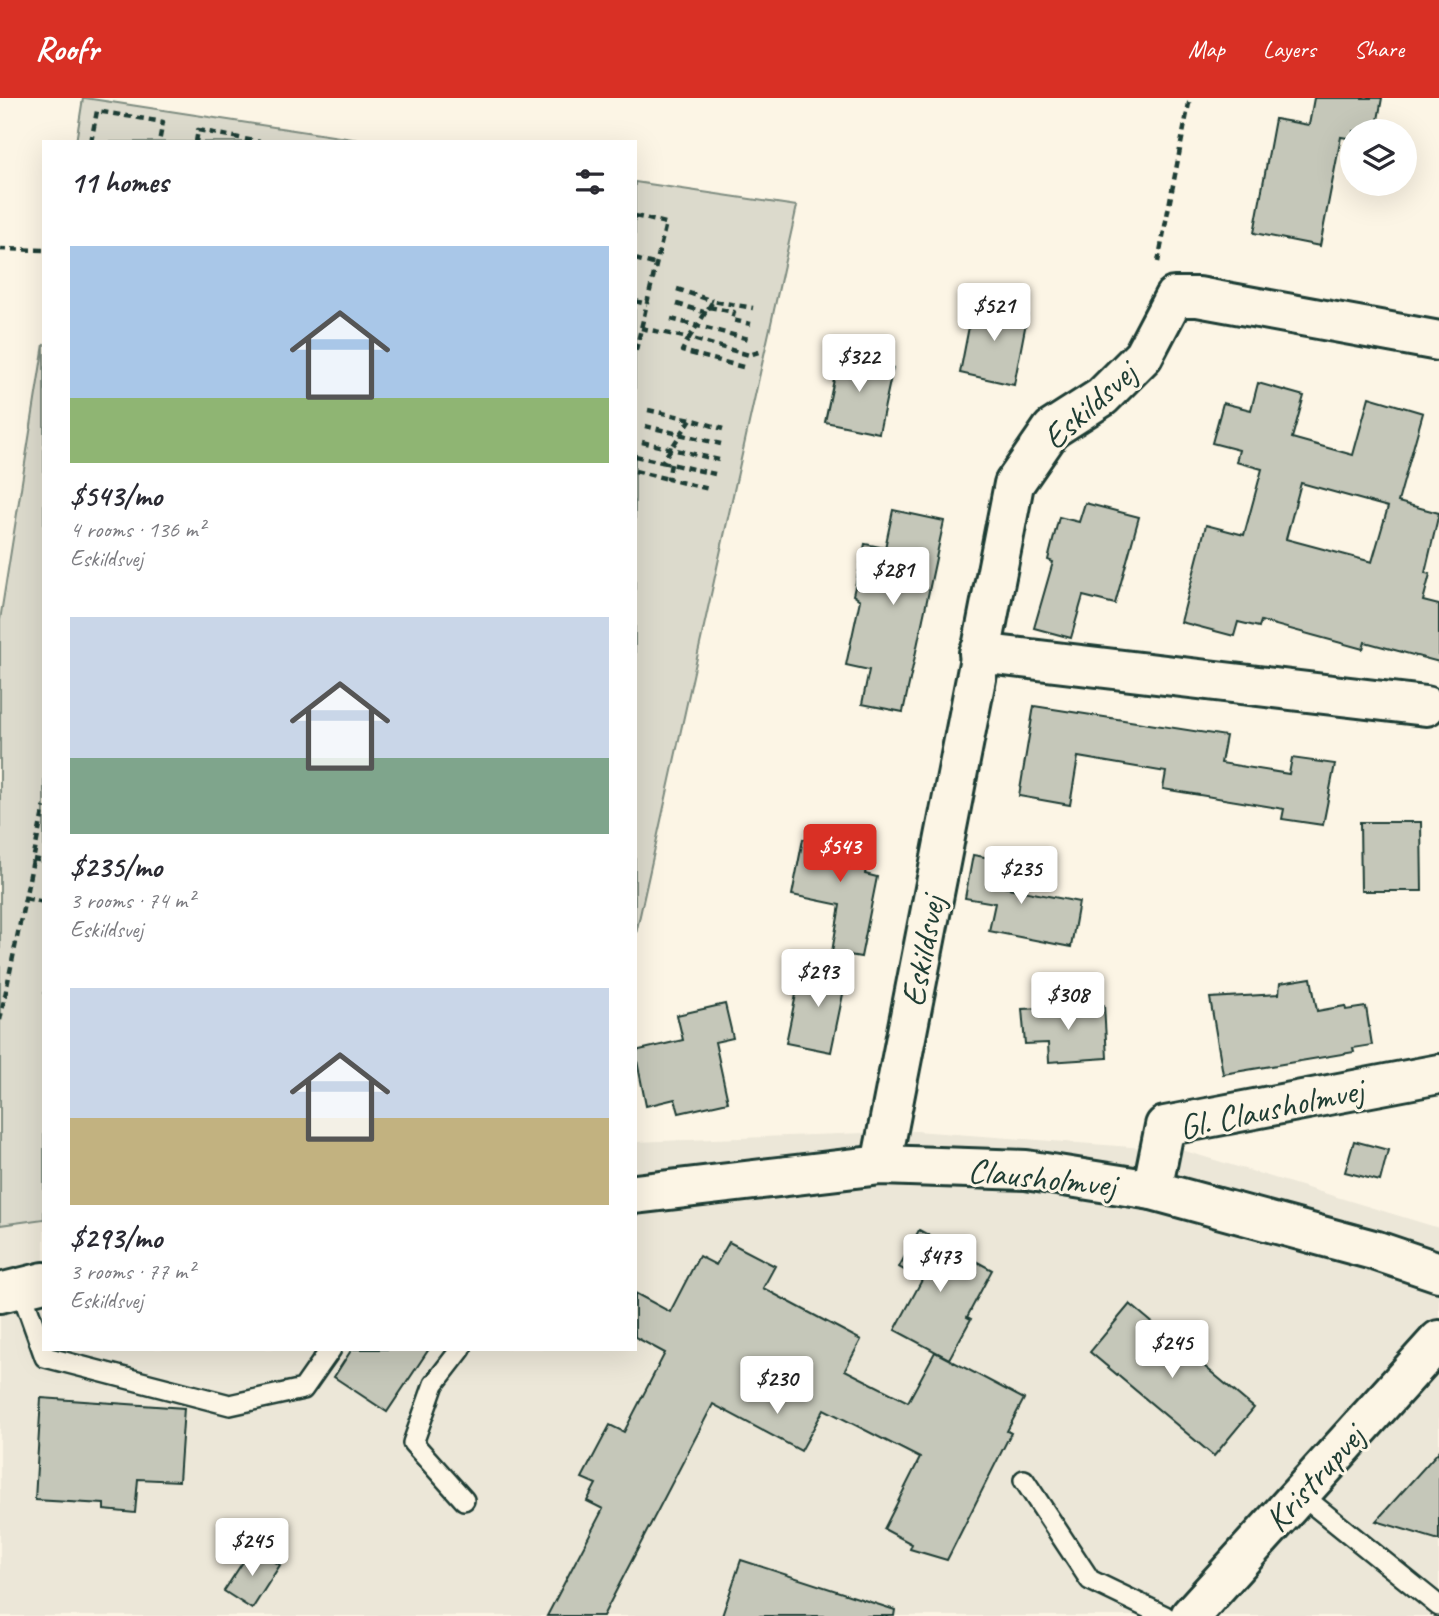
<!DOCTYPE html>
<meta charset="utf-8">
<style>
:root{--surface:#fff;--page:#f2f2f3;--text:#2b2b33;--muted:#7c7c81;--accent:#d93025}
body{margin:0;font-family:Caveat,sans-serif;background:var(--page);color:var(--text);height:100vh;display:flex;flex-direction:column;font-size:26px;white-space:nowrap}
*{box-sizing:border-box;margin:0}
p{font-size:23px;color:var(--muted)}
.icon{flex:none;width:38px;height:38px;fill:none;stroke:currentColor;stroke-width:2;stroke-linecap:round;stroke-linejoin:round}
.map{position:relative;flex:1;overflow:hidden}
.sheet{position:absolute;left:42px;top:42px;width:595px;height:1211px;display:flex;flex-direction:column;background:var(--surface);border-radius:0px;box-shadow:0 7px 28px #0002}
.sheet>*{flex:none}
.controls{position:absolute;left:1340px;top:21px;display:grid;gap:14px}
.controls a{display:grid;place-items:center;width:77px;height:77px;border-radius:50%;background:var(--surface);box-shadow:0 7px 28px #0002;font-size:35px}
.price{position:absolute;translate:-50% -60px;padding:0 16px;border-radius:7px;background:#fff;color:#222;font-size:23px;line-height:46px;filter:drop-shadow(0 2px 4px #0008)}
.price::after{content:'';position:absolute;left:50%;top:42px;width:21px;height:16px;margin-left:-10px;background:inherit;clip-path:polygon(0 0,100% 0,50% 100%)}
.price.current{background:var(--accent);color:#fff}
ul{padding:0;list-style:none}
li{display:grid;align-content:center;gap:14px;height:371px;padding:0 28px}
li span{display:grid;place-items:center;height:217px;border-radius:0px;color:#555}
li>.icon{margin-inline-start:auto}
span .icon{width:126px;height:126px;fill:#fffc;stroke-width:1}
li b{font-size:30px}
h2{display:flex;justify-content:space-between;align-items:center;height:84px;padding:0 28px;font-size:30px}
header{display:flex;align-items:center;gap:42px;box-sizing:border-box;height:98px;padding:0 35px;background:var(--accent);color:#fff}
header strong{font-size:33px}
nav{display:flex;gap:38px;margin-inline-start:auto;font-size:24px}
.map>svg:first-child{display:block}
</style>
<header>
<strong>Roofr</strong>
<nav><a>Map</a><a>Layers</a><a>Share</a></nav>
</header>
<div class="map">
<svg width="1439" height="1518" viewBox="0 0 1439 1518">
<rect width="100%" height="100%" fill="#fcf5e5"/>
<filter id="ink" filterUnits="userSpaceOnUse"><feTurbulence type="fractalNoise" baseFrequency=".0143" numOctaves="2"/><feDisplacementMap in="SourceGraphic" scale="14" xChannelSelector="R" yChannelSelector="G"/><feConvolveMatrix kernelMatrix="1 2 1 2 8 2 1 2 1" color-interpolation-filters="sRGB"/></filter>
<g filter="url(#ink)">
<polygon fill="#ece7d8" points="916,1033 1185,1053 1439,1130 1439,1518 0,1518 0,1127 44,1121 44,1251 635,1251 635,1044"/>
<g fill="#dcdacc" stroke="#7e8c80" stroke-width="2">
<polygon points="83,0 85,0 372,44 76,44"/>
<polygon points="635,84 797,108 635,840"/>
<polygon points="44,246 44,1121 0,1127 0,522"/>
</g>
<g fill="#c5c7b9" stroke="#1f3d34" stroke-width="2" fill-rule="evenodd">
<polygon points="1314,0 1382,0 1376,33 1353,33 1353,41 1341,39 1320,148 1254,135 1275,21 1309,27"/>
<polygon points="974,203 1028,214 1014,287 960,275"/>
<polygon points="839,258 893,269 879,335 825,324"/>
<path d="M1258 285 1304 298 1292 340 1353 357 1369 299 1423 315 1398 404 1439 415 1425 475 1430 476 1423 503 1439 507V564L1365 544 1363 551 1261 523 1259 529 1238 524 1234 538 1181 524 1206 427 1244 437 1262 371 1236 364 1239 352 1212 345 1223 305 1251 312ZM1301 385 1388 409 1372 464 1286 441Z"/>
<polygon points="1085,405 1139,419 1115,506 1083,498 1071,540 1034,530 1053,464 1048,462 1059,419 1079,424"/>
<polygon points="893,412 944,423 903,614 862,606 869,572 846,567 860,502 853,497 865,446 885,450"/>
<polygon points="1034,608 1226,638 1221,665 1289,676 1292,660 1335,666 1323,727 1282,721 1284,711 1163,691 1166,674 1078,659 1070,707 1019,698"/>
<polygon points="1360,724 1421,724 1422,793 1361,793"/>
<polygon points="838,729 873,736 865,776 877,779 861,859 832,854 840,807 792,797 803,741 835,747"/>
<polygon points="973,757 1008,763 1003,789 1079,804 1071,849 989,833 995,805 965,800"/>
<polygon points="818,866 848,872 831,954 786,945 799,882 814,885"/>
<polygon points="1311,880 1317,913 1345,908 1346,912 1366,909 1372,947 1353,950 1354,954 1223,976 1210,900 1279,896 1280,885"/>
<polygon points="725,906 733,940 715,944 728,1004 679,1015 675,1001 646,1008 635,953 683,942 677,917"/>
<polygon points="1104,907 1107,960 1049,964 1048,945 1025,946 1022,911"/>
<polygon points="1354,1043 1388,1052 1380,1083 1345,1074"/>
<polygon points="919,1132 992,1172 967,1219 971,1221 949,1261 895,1232 922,1182 899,1169"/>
<polygon points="729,1144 775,1168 763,1190 861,1242 845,1272 908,1304 935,1254 1024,1301 1007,1333 1011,1335 947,1462 910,1451 912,1446 884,1431 920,1360 824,1311 801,1353 713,1306 603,1518 547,1518 603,1411 587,1403 596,1386 582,1380 610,1327 624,1334 665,1255 635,1239 635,1195 670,1214 699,1158 716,1167"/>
<polygon points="1130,1206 1254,1310 1214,1358 1090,1254"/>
<polygon points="352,1251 429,1251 387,1314 334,1279"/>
<polygon points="41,1300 184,1310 179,1383 138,1381 135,1415 104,1412 104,1406 35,1402"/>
<polygon points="1439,1353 1439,1442 1376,1423"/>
<polygon points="252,1450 280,1467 252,1511 224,1493"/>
<polygon points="741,1462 895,1512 894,1518 722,1518"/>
</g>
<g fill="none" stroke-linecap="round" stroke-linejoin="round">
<g stroke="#1f3d34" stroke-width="24">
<g id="lane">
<polyline points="20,1189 45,1259 230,1307 303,1291 331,1251"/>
<polyline points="461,1251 434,1286 413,1345 464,1402"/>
<polyline points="1024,1382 1090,1482 1165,1518"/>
<polyline points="1300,1396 1439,1508"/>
</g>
</g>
<g stroke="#1f3d34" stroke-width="44">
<g id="street">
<polyline points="979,555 1426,608"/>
<polyline points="881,1067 1014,386 1052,331 1102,299 1143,258 1174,199 1198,199 1439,243"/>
<polyline points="1152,1092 1165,1028 1439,976"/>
<polyline points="1190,1518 1439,1242"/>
</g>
</g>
<g stroke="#1f3d34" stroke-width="44">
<g id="secondary">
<polyline points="635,1096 881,1067 1026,1072 1152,1092 1377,1153 1439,1174"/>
<polyline points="0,1195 44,1184"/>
</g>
</g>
<g stroke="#1f3d34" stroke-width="4.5" stroke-dasharray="7 5" stroke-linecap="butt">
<polyline points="91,44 97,13 163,24 159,44"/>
<polyline points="196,44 198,32 260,44"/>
<polyline points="635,118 666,125 635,256"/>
<polyline points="0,151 44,152"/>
<polyline points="635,161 657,167"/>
<polyline points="1158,164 1190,0"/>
<polyline points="677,191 713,203"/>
<polyline points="635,203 647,206"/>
<polyline points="677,206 707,215"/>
<polyline points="709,209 734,214 732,222 751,226"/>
<polyline points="671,221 749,241"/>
<polyline points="641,230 689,240 713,203 753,210"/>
<polyline points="743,269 682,253 689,240 749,257 762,253"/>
<polyline points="648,312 691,321"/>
<polyline points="645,328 721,346"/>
<polyline points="642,344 719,362"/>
<polyline points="635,358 662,364 691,321 723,331"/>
<polyline points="662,364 715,376"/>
<polyline points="671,366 668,381 709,391"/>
<polyline points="635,373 668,381"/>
<polyline points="33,761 44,763"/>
<polyline points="25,800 44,804"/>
<polyline points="0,922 44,709"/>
</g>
<use href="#lane" stroke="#fcf5e5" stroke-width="19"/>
<use href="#street" stroke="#fcf5e5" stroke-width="38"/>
<use href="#secondary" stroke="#fcf5e5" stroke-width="38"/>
</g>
</g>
<g text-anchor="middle" stroke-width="6" stroke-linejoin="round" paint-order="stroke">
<g font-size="35" fill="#1f3d34" stroke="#fcf5e5">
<text transform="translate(1089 307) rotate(-42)" y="12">Eskildsvej</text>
<text transform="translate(922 853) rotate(-79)" y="12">Eskildsvej</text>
<text transform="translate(1271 1010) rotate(-12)" y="12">Gl. Clausholmvej</text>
<text transform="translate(1042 1079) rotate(6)" y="12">Clausholmvej</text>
<text transform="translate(1314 1380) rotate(-48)" y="12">Kristrupvej</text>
</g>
</g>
</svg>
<div class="controls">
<a><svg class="icon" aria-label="layers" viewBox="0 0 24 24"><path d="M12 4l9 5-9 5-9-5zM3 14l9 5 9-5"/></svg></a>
</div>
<b class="price" style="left:994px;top:245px">$521</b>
<b class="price" style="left:859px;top:296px">$322</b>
<b class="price" style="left:893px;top:509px">$281</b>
<b class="price current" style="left:840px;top:786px">$543</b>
<b class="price" style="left:1021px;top:808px">$235</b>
<b class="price" style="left:818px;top:911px">$293</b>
<b class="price" style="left:1068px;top:934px">$308</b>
<b class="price" style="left:940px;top:1196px">$473</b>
<b class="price" style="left:1172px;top:1282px">$245</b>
<b class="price" style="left:777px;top:1318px">$230</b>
<b class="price" style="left:252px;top:1480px">$245</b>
<section class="sheet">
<h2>11 homes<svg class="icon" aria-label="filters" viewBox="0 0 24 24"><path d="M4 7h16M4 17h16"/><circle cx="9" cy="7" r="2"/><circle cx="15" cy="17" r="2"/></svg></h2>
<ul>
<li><span style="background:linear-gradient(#a9c7e8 70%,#8fb573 0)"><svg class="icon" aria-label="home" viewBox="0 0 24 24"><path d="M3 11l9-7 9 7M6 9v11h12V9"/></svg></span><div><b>$543/mo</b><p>4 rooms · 136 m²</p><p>Eskildsvej</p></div></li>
<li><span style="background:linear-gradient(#c9d6e8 65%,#7fa58c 0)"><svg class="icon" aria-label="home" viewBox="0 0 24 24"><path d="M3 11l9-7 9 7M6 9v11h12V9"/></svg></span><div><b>$235/mo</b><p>3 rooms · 74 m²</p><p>Eskildsvej</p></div></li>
<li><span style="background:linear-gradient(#c9d6e8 60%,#c2b280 0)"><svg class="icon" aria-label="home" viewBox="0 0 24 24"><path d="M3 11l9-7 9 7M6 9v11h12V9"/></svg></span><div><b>$293/mo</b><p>3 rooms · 77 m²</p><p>Eskildsvej</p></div></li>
</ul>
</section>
</div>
